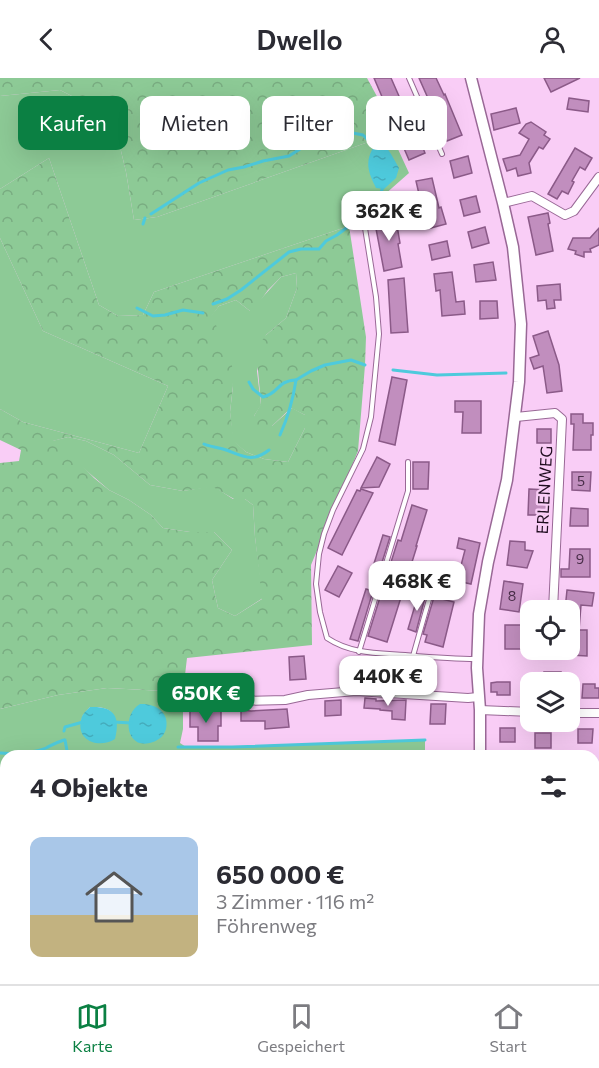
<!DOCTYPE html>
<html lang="de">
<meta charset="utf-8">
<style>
:root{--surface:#fff;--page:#f7f7f7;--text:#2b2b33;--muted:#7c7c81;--line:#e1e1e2;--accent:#0b8043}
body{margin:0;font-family:Commissioner,sans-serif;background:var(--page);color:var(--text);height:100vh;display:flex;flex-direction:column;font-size:22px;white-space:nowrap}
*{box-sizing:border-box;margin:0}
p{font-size:20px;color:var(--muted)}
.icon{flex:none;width:33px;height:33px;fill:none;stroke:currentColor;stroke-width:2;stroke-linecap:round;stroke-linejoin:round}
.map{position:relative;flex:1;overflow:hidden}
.sheet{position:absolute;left:0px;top:672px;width:600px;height:234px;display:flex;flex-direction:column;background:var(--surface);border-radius:18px 18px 0 0;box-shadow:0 6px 24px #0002}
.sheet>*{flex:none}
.top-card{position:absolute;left:18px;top:18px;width:564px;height:54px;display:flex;gap:12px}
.fabs{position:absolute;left:520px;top:522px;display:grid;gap:12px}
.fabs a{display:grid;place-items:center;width:60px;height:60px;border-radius:12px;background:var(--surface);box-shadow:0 6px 24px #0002;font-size:30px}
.price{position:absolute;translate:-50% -51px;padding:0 14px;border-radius:12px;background:#fff;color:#222;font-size:20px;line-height:39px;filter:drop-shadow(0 2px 3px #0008)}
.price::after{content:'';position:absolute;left:50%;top:36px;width:18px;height:14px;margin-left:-9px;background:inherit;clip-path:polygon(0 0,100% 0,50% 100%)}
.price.on{background:var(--accent);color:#fff}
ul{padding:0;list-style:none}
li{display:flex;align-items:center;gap:18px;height:150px;padding:0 30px}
li span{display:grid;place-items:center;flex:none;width:168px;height:120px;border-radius:12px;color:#555}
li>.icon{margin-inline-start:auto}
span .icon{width:72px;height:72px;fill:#fffc;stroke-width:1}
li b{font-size:26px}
h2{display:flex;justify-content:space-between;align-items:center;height:72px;padding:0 30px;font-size:26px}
.tag{padding:0 21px;border-radius:12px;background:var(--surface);box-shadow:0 6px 24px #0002;font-size:21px;line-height:54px}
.tag.on{background:var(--accent);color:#fff}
header{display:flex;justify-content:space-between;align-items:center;height:78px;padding:0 30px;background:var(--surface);font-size:27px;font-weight:600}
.tab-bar{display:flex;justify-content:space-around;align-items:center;height:84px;border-top:2px solid var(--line);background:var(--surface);font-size:16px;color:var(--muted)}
.tab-bar a{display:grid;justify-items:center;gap:3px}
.tab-bar .on{color:var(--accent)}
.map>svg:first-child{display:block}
</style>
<header><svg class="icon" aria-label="back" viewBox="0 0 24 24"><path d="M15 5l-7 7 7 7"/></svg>Dwello<svg class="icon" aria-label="person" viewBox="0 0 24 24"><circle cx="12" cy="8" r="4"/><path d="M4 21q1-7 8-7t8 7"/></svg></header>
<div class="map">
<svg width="599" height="906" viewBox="0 0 599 906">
<defs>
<pattern id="forest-crowns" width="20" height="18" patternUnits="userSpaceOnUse" patternTransform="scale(1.5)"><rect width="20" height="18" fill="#8dca96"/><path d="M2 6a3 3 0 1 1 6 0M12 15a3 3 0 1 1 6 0" fill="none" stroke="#79ac81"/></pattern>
<pattern id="water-ripples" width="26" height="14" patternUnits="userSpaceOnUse" patternTransform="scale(1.5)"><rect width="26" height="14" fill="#4ecadc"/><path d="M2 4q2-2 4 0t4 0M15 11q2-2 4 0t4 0" fill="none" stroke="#44acbc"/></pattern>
</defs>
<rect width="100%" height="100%" fill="#f9cdf6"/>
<g fill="#8dca96" fill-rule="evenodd">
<polygon points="60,12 113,39 126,94 134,142 157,139 391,56 409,95 349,148 154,214 143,237 118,238 99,227 49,80 0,111 0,18"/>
<polygon points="0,160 43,253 168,308 139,375 23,344 0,331"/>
<polygon points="296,195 297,210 286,240 266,257 257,293 261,327 254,338 272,348 292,330 305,337 305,350 288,384 264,381 246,374 233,363 230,334 233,308 210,239 219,228 236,222 250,233 281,199"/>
<polygon points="68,359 86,363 114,377 150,407 183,413 213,408 233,421 245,421 253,427 255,459 263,520 235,538 218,530 212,502 232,472 214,454 190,454 163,450 151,437 129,422 109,412 52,363"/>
<path d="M107 610 183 614V651L180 665 186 669H232L425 662V678H322L320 674 215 678H53L0 675V631L58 617ZM90 629C109 628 116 633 116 653L80 646 83 637Z"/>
<polygon points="415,900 490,900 492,906 417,906"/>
</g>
<g fill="url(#forest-crowns)" fill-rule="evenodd">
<polygon points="0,0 367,0 393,48 391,56 157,139 134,142 126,94 113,39 60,12 0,18"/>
<path d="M49 80 99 227 118 238 143 237 154 214 349 148 366 259 365 287 358 373 311 487 312 567 187 580 183 614 107 610 58 617 0 631V385L19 383 21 372 0 362V331L23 344 139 375 168 308 43 253 0 160V111ZM296 195 297 210 286 240 266 257 256 271 261 326 254 338 257 350 272 348 291 330 305 337V350L288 384 264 381 246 374 234 363 230 334 233 308 232 287 225 262 211 239 219 228 236 222 250 233H253L268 212 281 199ZM68 359 86 363 114 377 150 407 183 413 213 409 234 421H245L253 427 255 459 262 521 235 538 218 530 212 502 232 472 214 454H190L163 450 151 437 129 422 109 412 94 400 69 374 53 363Z"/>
<polygon points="0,675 53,678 6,678 6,900 229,900 231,906 0,906"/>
</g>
<g fill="url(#water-ripples)">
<path d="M384 66 391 76 399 90 396 100 384 111 376 110C368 94 364 83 375 67Z"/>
<path d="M140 626C155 625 170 634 166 651 164 658 159 662 153 664 126 674 121 637 140 626Z"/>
<path d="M90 629C113 628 121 637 115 661 99 671 76 663 81 642 82 636 86 633 90 629Z"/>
</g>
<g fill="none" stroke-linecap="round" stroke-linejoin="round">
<g stroke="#4ecadc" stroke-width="3">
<polyline points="151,136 199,105 228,92 244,89 263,83 289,78 308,66 348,54 363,57 376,70"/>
<polyline points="143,146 145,140"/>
<polyline points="213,226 227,221 241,212 289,174 301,171 319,171 326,163 337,157 349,148 378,122 383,109"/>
<polyline points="137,230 153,238 165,237 183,232 203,235"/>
<polyline points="393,292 437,297 506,295"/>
<path d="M249 304 253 311 263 319C280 315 276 303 296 302"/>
<path d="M280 357C288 339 293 322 296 302L311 293 325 287 351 282 365 287"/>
<path d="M204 366C210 369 217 369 223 371 242 377 251 386 269 372"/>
<polyline points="114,644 131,645"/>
<polyline points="64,653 65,649 83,644"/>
<polyline points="65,662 68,678"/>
<polyline points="178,669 232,669 425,662"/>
<path d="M0 675C12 676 35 675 46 670 54 666 55 665 64 662"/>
<polyline points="0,752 6,749"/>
<polyline points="0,810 6,798"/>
<polyline points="490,900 492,906"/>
</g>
</g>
<g fill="#c18ebe" stroke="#8b5a88" stroke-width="1.5">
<polygon points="374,0 391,0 413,50 415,50 425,75 409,82"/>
<polygon points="419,0 436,0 444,17 445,16 462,57 447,63"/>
<polygon points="544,0 580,0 551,14"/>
<polygon points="569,20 589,23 588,34 567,31"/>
<polygon points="516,30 520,45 494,52 491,36"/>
<polygon points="531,44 546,54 544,57 550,61 543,71 539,69 529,85 531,95 518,98 516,90 507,93 503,81 520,77 529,61 519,55 526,46"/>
<polygon points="575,70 592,80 585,92 580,89 572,103 574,104 568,116 562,113 557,121 548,116"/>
<polygon points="468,78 472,95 454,100 450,83"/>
<polygon points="432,100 439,130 441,129 446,146 427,151 416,103"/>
<polygon points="476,118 480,134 464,138 460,122"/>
<polygon points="548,135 550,145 548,146 553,173 536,177 528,139"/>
<polygon points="395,136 400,165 398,166 402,189 384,193 374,140"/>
<polygon points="485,149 489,165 472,170 468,154"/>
<polygon points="599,150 599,167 590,171 591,174 584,174 584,179 575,176 576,173 568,171 573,160 590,160"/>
<polygon points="447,163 450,178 432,182 429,167"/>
<polygon points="493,184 496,202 476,204 474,187"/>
<polygon points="452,194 456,224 464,223 465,236 442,238 440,212 436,213 434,196"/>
<polygon points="404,200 408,254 391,255 388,202"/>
<polygon points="560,206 561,222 554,222 555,230 547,231 546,222 538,223 537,208"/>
<polygon points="480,223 497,223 498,240 480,241"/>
<polygon points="548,253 559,287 562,313 547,315 543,288 534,291 530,280 539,277 533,258"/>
<polygon points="392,299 407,302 395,367 379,363"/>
<polygon points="455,323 481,323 481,355 462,355 463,334 455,334"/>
<polygon points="571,336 583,336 583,345 593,345 593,357 591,357 591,372 573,372 574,346 571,346"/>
<rect x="537" y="351" width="14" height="14"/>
<polygon points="377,379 390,386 379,409 361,410"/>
<polygon points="413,384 429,384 428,411 413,411"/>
<polygon points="572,394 591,394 590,413 572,412"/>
<polygon points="361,411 373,415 342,477 328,470 357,412 360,413"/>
<polygon points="529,411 548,412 548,437 528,437"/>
<polygon points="412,427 427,432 416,468 417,468 387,564 368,558 381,516 384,517 389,501 386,500 398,462 401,463"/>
<polygon points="571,430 588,431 588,448 570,448"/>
<polygon points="383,457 390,459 378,497 371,495"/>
<polygon points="459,460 480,465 471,506 457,503 465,472 457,470"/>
<polygon points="510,463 525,464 525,472 533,473 527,490 507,487"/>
<polygon points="570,471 590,471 590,499 561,499 561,491 569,491"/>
<polygon points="338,488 352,495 339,519 325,512"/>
<polygon points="504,503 523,506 519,534 500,531"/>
<polygon points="366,511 373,513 358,563 350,561"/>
<polygon points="567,512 594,515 592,528 581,527 579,552 587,552 587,578 570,577 570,532 565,532"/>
<polygon points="419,514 426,516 416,554 408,551"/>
<polygon points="434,519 454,524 443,569 425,564 427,557 423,556"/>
<rect x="505" y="547" width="17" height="24"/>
<polygon points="304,578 306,601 290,602 289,579"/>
<polygon points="347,582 370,583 369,599 363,599 363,602 353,601 353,599 347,599"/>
<polygon points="398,584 423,589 421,604 409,602 407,610 394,609"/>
<rect x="544" y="594" width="17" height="10"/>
<polygon points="497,604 510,604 510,617 497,617 497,614 491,614 491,605"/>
<polygon points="583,606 595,606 595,610 599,610 599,620 582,620"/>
<polygon points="365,620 376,621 376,623 406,622 405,642 392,641 392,633 380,632 380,631 364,630"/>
<polygon points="341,622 341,637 325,638 325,623"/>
<polygon points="431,626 446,626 445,646 430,646"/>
<polygon points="221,631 221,648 218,648 218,663 198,663 198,649 190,649 190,632"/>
<polygon points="287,631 289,649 265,651 265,643 241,643 241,632 251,633"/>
<rect x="500" y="650" width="15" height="14"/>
<polygon points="578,651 593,651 592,665 578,665"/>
<rect x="535" y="655" width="16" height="15"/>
</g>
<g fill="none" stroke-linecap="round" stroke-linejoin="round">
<g stroke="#996896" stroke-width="6">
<g id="service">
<polyline points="409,0 442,76"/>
<path d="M365 150 376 219 379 256 371 339 363 371 333 432 324 456 319 476 316 506 320 534 327 560C351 576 378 575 405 577 429 579 452 581 476 581"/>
<polyline points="359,574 408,413 408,384"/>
<polyline points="413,578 430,518"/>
</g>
</g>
<g stroke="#996896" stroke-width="10">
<g id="minor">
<polyline points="503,125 532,118 565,137 574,133 599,99"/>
<polyline points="516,339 555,335 562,341 553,532"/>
<polyline points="190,624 285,622 308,617 356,613 468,620 478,619"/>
<polyline points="480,632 531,634"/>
<polyline points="570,635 599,635"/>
<polyline points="594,756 599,756"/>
</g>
</g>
<g stroke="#996896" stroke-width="13">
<g id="secondary">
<polyline points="471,0 503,125 513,169 521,246 519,304 507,402 488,484 479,536 477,590 480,632 480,678"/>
<polyline points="496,900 499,906"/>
</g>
</g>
<use href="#service" stroke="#fff" stroke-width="4"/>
<use href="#minor" stroke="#fff" stroke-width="8"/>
<use href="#secondary" stroke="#fff" stroke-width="10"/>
</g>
<g text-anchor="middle" stroke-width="4.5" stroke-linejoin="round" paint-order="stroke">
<g font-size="14" fill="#482d48">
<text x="581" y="408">5</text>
<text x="580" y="486">9</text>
<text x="512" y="523">8</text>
</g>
<g font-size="16" fill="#200d20" stroke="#f9cdf6">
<text transform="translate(544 412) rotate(-87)" y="6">ERLENWEG</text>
</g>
</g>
</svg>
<div class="fabs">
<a><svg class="icon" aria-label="locate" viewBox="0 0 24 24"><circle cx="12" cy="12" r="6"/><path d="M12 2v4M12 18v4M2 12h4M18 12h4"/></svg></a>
<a><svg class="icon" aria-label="layers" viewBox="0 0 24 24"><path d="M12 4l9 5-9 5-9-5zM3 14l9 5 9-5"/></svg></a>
</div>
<b class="price" style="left:389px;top:164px">362K €</b>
<b class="price" style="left:417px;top:534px">468K €</b>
<b class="price" style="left:388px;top:629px">440K €</b>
<b class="price on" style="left:206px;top:646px">650K €</b>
<div class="top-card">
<a class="tag on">Kaufen</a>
<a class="tag">Mieten</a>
<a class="tag">Filter</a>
<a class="tag">Neu</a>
</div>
<section class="sheet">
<h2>4 Objekte<svg class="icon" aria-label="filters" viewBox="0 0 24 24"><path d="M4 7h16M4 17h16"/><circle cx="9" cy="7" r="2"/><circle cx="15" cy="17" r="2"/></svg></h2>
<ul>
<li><span style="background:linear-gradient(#a9c7e8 65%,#c2b280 0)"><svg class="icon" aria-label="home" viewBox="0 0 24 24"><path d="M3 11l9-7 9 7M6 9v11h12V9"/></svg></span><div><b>650 000 €</b><p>3 Zimmer · 116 m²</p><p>Föhrenweg</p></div></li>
</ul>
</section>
</div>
<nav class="tab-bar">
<a class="on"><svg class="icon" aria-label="map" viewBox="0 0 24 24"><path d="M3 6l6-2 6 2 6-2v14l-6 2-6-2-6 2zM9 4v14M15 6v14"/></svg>Karte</a>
<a><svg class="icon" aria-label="saved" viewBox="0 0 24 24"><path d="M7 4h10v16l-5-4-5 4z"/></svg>Gespeichert</a>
<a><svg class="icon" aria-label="home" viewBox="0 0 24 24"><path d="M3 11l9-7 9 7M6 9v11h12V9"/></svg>Start</a>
</nav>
